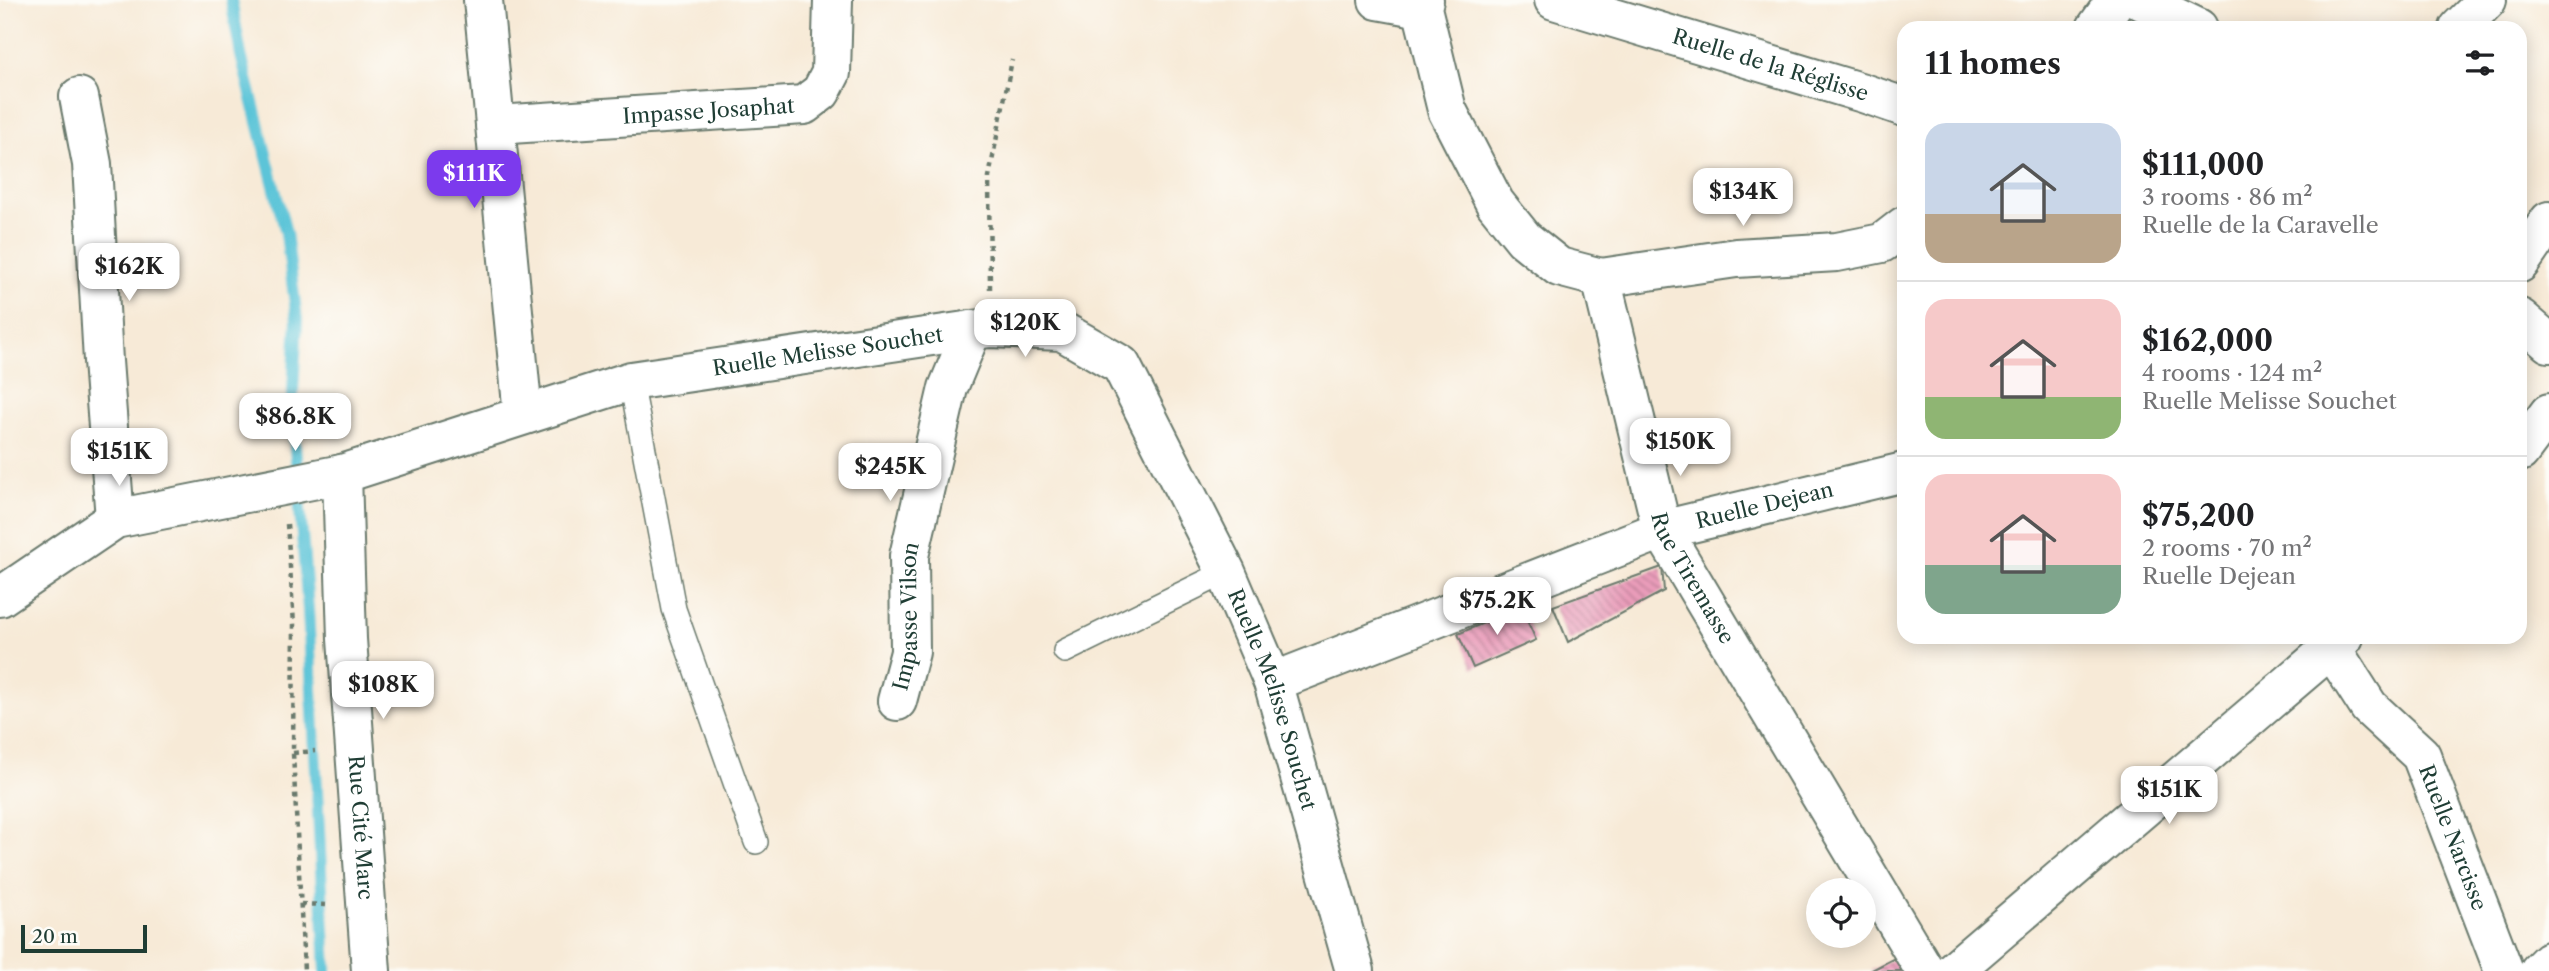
<!DOCTYPE html>
<meta charset="utf-8">
<style>
:root{--surface:#fff;--page:#f6f6f6;--text:#202124;--muted:#757577;--line:#e0e0e0;--accent:#7c3aed}
body{margin:0;font-family:"Libre Caslon Text",serif;background:var(--page);color:var(--text);height:100vh;display:flex;flex-direction:column;font-size:26px;white-space:nowrap}
*{box-sizing:border-box;margin:0}
p{font-size:23px;color:var(--muted)}
.icon{flex:none;width:38px;height:38px;fill:none;stroke:currentColor;stroke-width:2;stroke-linecap:round;stroke-linejoin:round}
.map{position:relative;flex:1;overflow:hidden}
.drawer{position:absolute;left:1897px;top:21px;width:630px;height:623px;display:flex;flex-direction:column;background:var(--surface);border-radius:21px;box-shadow:0 4px 18px #0003}
.drawer>*{flex:none}
.buttons{position:absolute;left:1806px;top:878px;display:grid;gap:14px}
.buttons a{display:grid;place-items:center;width:70px;height:70px;border-radius:50%;background:var(--surface);box-shadow:0 4px 18px #0003;font-size:35px}
.scale{position:absolute;left:21px;bottom:18px;width:126px;box-sizing:border-box;padding-left:7px;border:4px solid #1f3d34;border-top:0;font-size:19px;line-height:24px;white-space:nowrap;color:#1f3d34;-webkit-text-stroke:5px #fdfcf7;paint-order:stroke}
.price{position:absolute;translate:-50% -60px;padding:0 16px;border-radius:14px;background:#fff;color:#222;font-size:23px;line-height:46px;filter:drop-shadow(0 2px 4px #0008)}
.price::after{content:'';position:absolute;left:50%;top:42px;width:21px;height:16px;margin-left:-10px;background:inherit;clip-path:polygon(0 0,100% 0,50% 100%)}
.price.on{background:var(--accent);color:#fff}
ul{padding:0;list-style:none}
li{display:flex;align-items:center;gap:21px;height:175px;padding:0 28px}
li+li{border-top:2px solid var(--line)}
li span{display:grid;place-items:center;flex:none;width:196px;height:140px;border-radius:21px;color:#555}
li>.icon{margin-inline-start:auto}
span .icon{width:84px;height:84px;fill:#fffc;stroke-width:1}
li b{font-size:30px}
h2{display:flex;justify-content:space-between;align-items:center;height:84px;padding:0 28px;font-size:30px}
.map>svg:first-child{display:block}
</style>
<div class="map">
<svg width="2549" height="971" viewBox="0 0 2549 971">
<defs>
<pattern id="building-back-hatch" width="6" height="6" patternUnits="userSpaceOnUse" patternTransform="scale(1.75)"><rect width="6" height="6" fill="#ea9cba"/><path d="M-1 5l2 2M0 0l6 6M5-1l2 2" fill="none" stroke="#bd8098"/></pattern>
</defs>
<rect width="100%" height="100%" fill="#fdfcf7"/>
<filter id="ink" filterUnits="userSpaceOnUse"><feTurbulence type="fractalNoise" baseFrequency=".0143" numOctaves="2"/><feDisplacementMap in="SourceGraphic" scale="14" xChannelSelector="R" yChannelSelector="G"/><feConvolveMatrix kernelMatrix="1 2 1 2 8 2 1 2 1" color-interpolation-filters="sRGB"/></filter>
<filter id="wash" filterUnits="userSpaceOnUse"><feTurbulence type="fractalNoise" baseFrequency=".00686" numOctaves="4" result="noise"/><feDisplacementMap in="SourceGraphic" scale="28" xChannelSelector="R" yChannelSelector="G"/><feGaussianBlur stdDeviation="1.57" result="paint"/><feColorMatrix in="noise" values="0 0 0 0 0 0 0 0 0 0 0 0 0 0 0 0 0 1.4 0 .05"/><feComposite in="paint" operator="in"/></filter>
<g filter="url(#wash)">
<rect width="100%" height="100%" fill="#f7ead7"/>
<g fill="none" stroke-linecap="round" stroke-linejoin="round">
<polyline stroke="#5cc4d8" stroke-width="12" points="231,0 241,55 286,233 297,320 292,409 308,609 326,971"/>
</g>
<g id="blocks">
<g fill="url(#building-back-hatch)">
<polygon points="1662,567 1664,591 1568,642 1553,606"/>
<polygon points="1521,607 1536,640 1473,668 1458,634"/>
<polygon points="1914,948 1924,971 1870,971"/>
</g>
</g>
</g>
<g filter="url(#ink)">
<use href="#blocks" fill-opacity="0" stroke="#6b7a6d" stroke-width="2"/>
<g fill="none" stroke-linecap="round" stroke-linejoin="round">
<g stroke="#6b7a6d" stroke-width="26">
<g id="service">
<polyline points="631,381 674,609 756,842"/>
<polyline points="1065,651 1226,572"/>
</g>
</g>
<g stroke="#6b7a6d" stroke-width="42">
<g id="minor">
<polyline points="483,0 523,415"/>
<polyline points="1378,0 1422,8"/>
<path id="s1" d="M1424 0 1422 8 1447 110 1495 203 1524 239 1559 267 1601 278 1662 530 1925 971"/>
<path id="s2" d="M1554 0 1863 93 1904 107"/>
<polyline points="2140,0 2198,28"/>
<polyline points="2096,28 2116,0"/>
<polyline points="2459,28 2487,0"/>
<polyline points="79,97 92,164 103,361 115,519"/>
<path id="s3" d="M495 125 804 105 821 92 831 73 833 0"/>
<polyline points="2520,263 2549,221"/>
<polyline points="1601,278 1736,258 1837,252 1882,243 1904,226"/>
<polyline points="2520,318 2549,343"/>
<polyline points="2520,452 2549,413"/>
<path id="s4" d="M342 474 347 639 371 971"/>
<path id="s5" d="M0 597 115 519 342 474 631 381 972 330 990 328 1062 331 1121 365 1226 572 1273 682 1355 971"/>
<path id="s6" d="M2332 649 2369 707 2421 755 2504 971"/>
<path id="s7" d="M1273 682 1662 530 1904 472"/>
<path id="s8" d="M897 701 910 652 909 556 948 388 972 330"/>
<polyline points="1953,971 2344,637"/>
<polyline points="2539,971 2549,961"/>
</g>
</g>
<g stroke="#6b7a6d" stroke-width="4.5" stroke-dasharray="5 5" stroke-linecap="butt">
<polyline points="990,289 989,177 1012,60"/>
<polyline points="287,524 294,624 293,753 304,971"/>
<polyline points="293,753 315,751"/>
<polyline points="301,904 327,905"/>
</g>
<use href="#service" stroke="#fff" stroke-width="23"/>
<use href="#minor" stroke="#fff" stroke-width="38"/>
</g>
</g>
<g text-anchor="middle" stroke-width="6" stroke-linejoin="round" paint-order="stroke">
<g font-size="21" fill="#1f3d34" stroke="#fdfcf7">
<text dy="7" stroke="none"><textPath href="#s2" startOffset="226">Ruelle de la Réglisse</textPath></text>
<text dy="7" stroke="none"><textPath href="#s3" startOffset="214">Impasse Josaphat</textPath></text>
<text dy="7" stroke="none"><textPath href="#s5" startOffset="873">Ruelle Melisse Souchet</textPath></text>
<text dy="7" stroke="none"><textPath href="#s7" startOffset="523">Ruelle Dejean</textPath></text>
<text dy="7" stroke="none"><textPath href="#s1" startOffset="668">Rue Tiremasse</textPath></text>
<text dy="7" stroke="none"><textPath href="#s8" startOffset="86">Impasse Vilson</textPath></text>
<text dy="7" stroke="none"><textPath href="#s5" startOffset="1545">Ruelle Melisse Souchet</textPath></text>
<text dy="7" stroke="none"><textPath href="#s4" startOffset="354">Rue Cité Marc</textPath></text>
<text dy="7" stroke="none"><textPath href="#s6" startOffset="228">Ruelle Narcisse</textPath></text>
</g>
</g>
</svg>
<div class="buttons">
<a><svg class="icon" aria-label="locate" viewBox="0 0 24 24"><circle cx="12" cy="12" r="6"/><path d="M12 2v4M12 18v4M2 12h4M18 12h4"/></svg></a>
</div>
<div class="scale">20 m</div>
<b class="price on" style="left:474px;top:210px">$111K</b>
<b class="price" style="left:1743px;top:228px">$134K</b>
<b class="price" style="left:129px;top:303px">$162K</b>
<b class="price" style="left:1025px;top:359px">$120K</b>
<b class="price" style="left:295px;top:453px">$86.8K</b>
<b class="price" style="left:1680px;top:478px">$150K</b>
<b class="price" style="left:119px;top:488px">$151K</b>
<b class="price" style="left:890px;top:503px">$245K</b>
<b class="price" style="left:1497px;top:637px">$75.2K</b>
<b class="price" style="left:383px;top:721px">$108K</b>
<b class="price" style="left:2169px;top:826px">$151K</b>
<section class="drawer">
<h2>11 homes<svg class="icon" aria-label="filters" viewBox="0 0 24 24"><path d="M4 7h16M4 17h16"/><circle cx="9" cy="7" r="2"/><circle cx="15" cy="17" r="2"/></svg></h2>
<ul>
<li><span style="background:linear-gradient(#c9d6e8 65%,#b9a48a 0)"><svg class="icon" aria-label="home" viewBox="0 0 24 24"><path d="M3 11l9-7 9 7M6 9v11h12V9"/></svg></span><div><b>$111,000</b><p>3 rooms · 86 m²</p><p>Ruelle de la Caravelle</p></div></li>
<li><span style="background:linear-gradient(#f6c9c9 70%,#8fb573 0)"><svg class="icon" aria-label="home" viewBox="0 0 24 24"><path d="M3 11l9-7 9 7M6 9v11h12V9"/></svg></span><div><b>$162,000</b><p>4 rooms · 124 m²</p><p>Ruelle Melisse Souchet</p></div></li>
<li><span style="background:linear-gradient(#f6c9c9 65%,#7fa58c 0)"><svg class="icon" aria-label="home" viewBox="0 0 24 24"><path d="M3 11l9-7 9 7M6 9v11h12V9"/></svg></span><div><b>$75,200</b><p>2 rooms · 70 m²</p><p>Ruelle Dejean</p></div></li>
</ul>
</section>
</div>
